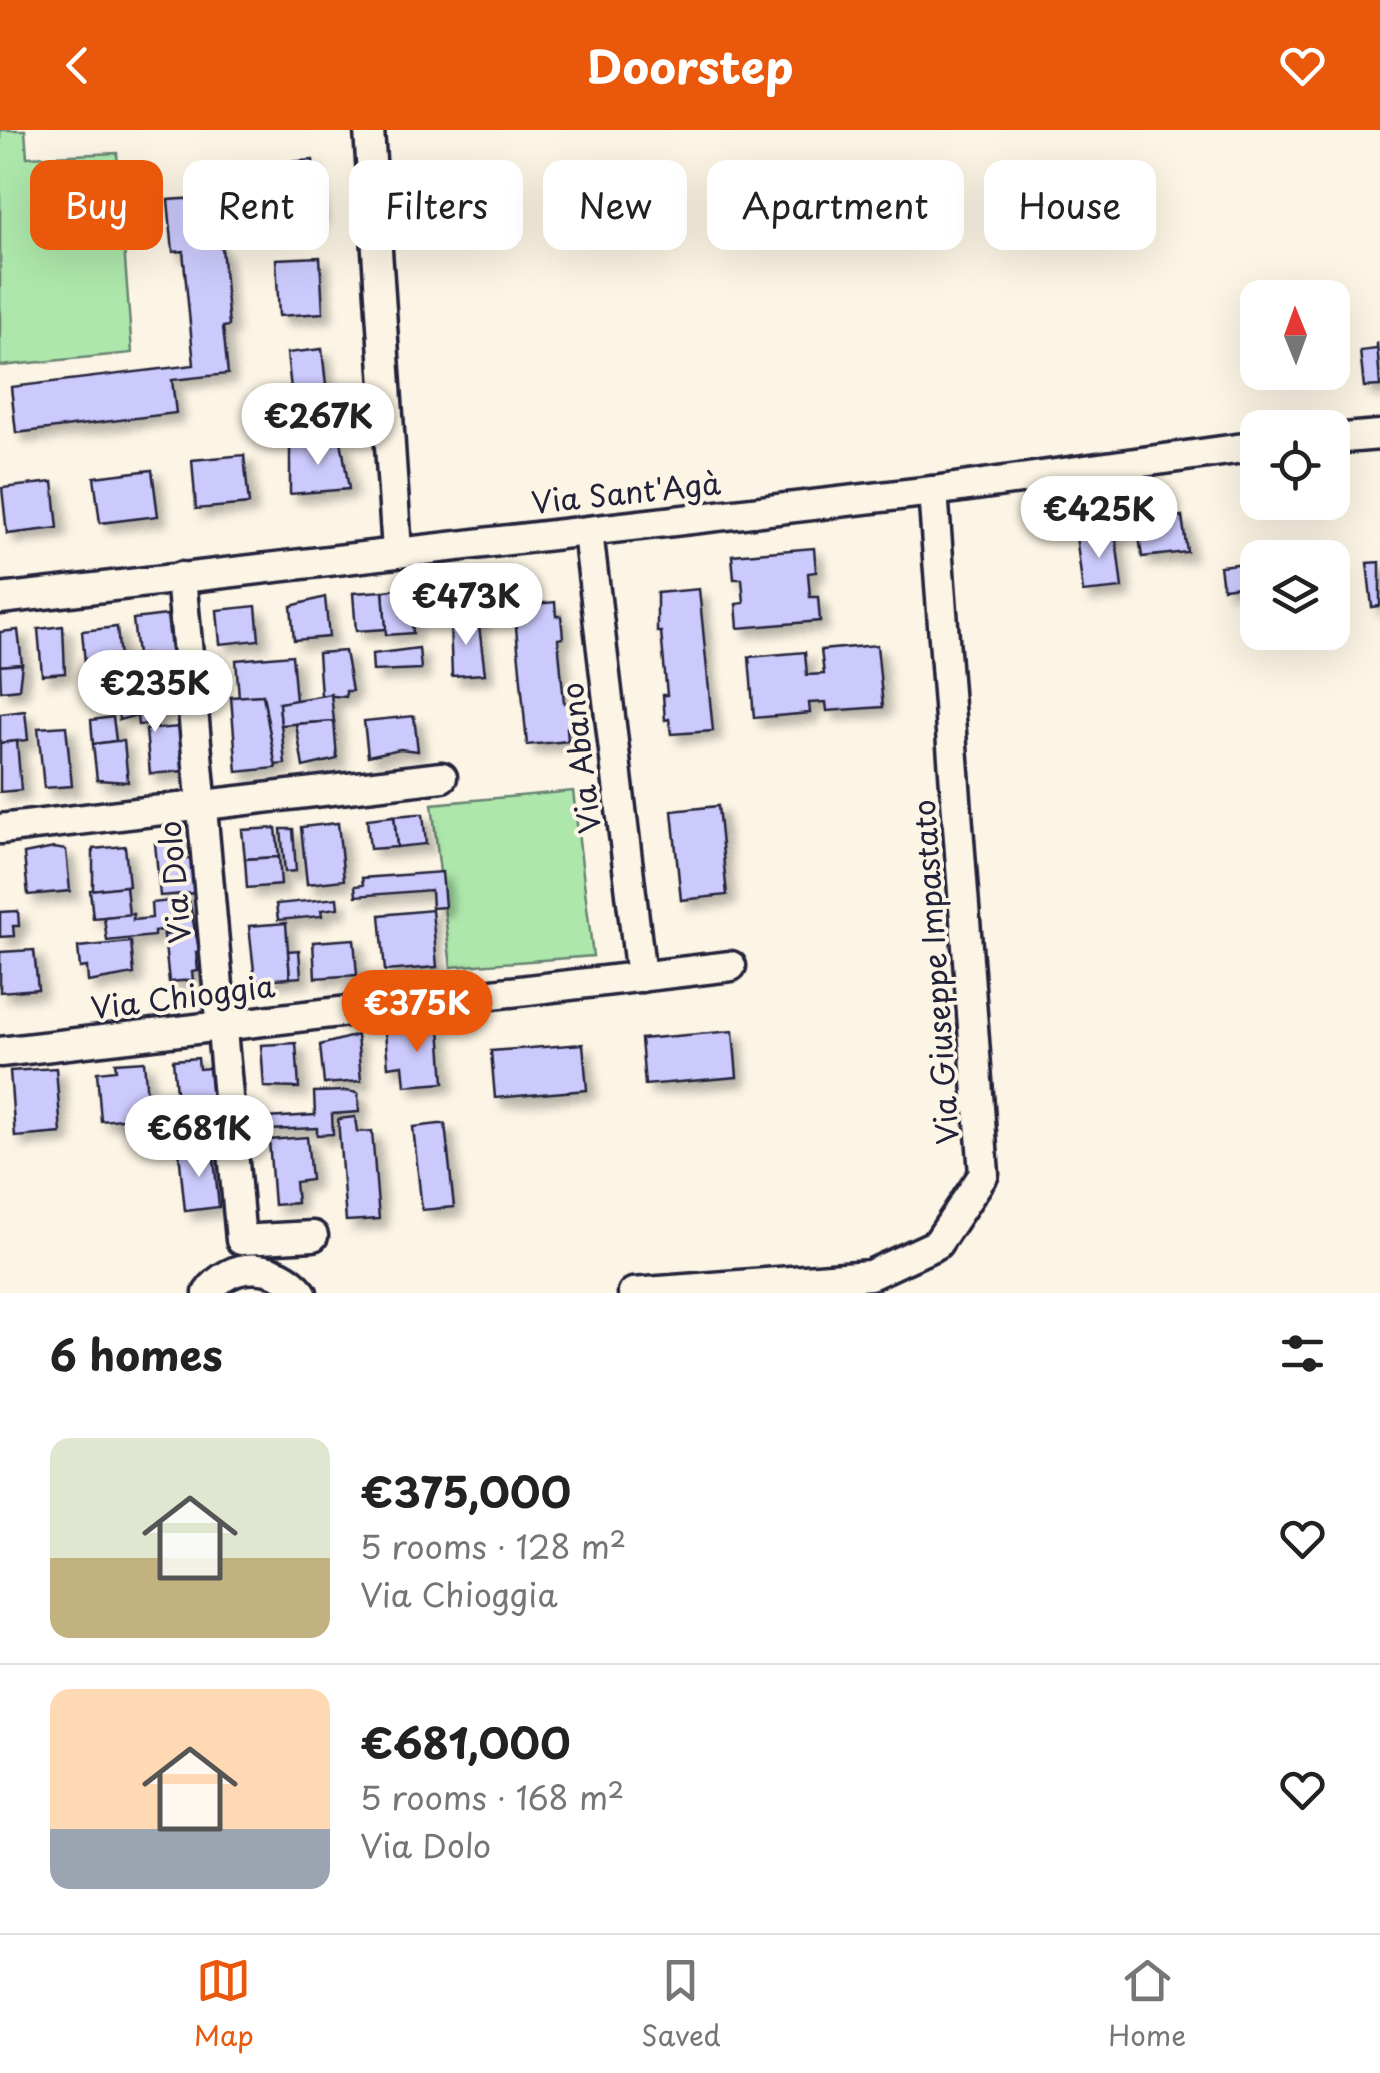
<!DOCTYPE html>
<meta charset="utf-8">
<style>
:root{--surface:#fff;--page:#f2f2f2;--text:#222;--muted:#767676;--line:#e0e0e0;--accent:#ea580c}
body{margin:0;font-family:"Playpen Sans",sans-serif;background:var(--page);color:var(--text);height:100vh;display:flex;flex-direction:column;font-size:38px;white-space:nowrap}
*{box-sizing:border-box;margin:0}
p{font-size:32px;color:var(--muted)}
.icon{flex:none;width:55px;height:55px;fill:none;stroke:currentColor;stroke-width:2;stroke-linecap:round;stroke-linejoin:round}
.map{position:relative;height:1163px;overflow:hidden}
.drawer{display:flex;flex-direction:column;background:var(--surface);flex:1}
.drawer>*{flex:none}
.guide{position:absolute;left:30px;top:30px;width:1320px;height:90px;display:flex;gap:20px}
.needle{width:65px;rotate:359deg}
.tools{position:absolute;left:1240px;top:150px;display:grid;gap:20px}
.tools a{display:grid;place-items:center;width:110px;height:110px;border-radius:20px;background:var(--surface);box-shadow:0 10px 40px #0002;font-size:50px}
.price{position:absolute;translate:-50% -85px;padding:0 22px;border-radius:35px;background:#fff;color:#222;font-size:32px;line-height:65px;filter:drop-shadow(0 2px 5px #0008)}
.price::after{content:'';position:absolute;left:50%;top:60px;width:30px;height:22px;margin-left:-15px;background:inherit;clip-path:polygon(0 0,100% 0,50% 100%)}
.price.selected{background:var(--accent);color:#fff}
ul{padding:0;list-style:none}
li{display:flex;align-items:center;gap:30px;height:250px;padding:0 50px}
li+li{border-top:2px solid var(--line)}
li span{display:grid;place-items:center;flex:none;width:280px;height:200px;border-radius:20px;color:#555}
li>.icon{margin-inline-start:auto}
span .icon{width:120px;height:120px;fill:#fffc;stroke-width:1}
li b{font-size:42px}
h2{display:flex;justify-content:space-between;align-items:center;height:120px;padding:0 50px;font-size:42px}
.pill{padding:0 35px;border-radius:20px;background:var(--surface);box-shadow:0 10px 40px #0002;font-size:35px;line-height:90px}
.pill.selected{background:var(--accent);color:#fff}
header{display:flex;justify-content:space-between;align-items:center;height:130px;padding:0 50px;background:var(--accent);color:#fff;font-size:45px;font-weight:700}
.tab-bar{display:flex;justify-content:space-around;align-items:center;height:140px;border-top:2px solid var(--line);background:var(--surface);font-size:28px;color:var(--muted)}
.tab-bar a{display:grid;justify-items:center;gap:5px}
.tab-bar .selected{color:var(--accent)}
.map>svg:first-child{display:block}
</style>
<header><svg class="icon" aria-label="back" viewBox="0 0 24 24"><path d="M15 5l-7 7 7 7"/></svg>Doorstep<svg class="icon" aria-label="heart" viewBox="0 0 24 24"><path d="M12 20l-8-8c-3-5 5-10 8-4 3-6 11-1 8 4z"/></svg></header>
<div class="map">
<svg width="1380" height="1163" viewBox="0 0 1380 1163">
<defs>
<filter id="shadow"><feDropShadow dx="8" dy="8" stdDeviation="5" flood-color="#0004"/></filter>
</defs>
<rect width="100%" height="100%" fill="#fcf5e5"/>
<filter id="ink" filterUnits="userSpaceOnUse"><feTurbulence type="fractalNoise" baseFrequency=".01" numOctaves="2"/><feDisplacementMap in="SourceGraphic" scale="20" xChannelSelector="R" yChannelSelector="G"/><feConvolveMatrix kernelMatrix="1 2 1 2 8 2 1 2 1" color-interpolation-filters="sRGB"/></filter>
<g filter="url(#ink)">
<g fill="#ade7ab" stroke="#688473" stroke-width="2.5">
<polygon points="0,0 25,0 27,27 117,23 132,223 0,236"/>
<polygon points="573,661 593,826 451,837 432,674"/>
</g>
<g fill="#cccafc" stroke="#22223b" stroke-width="2.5" filter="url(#shadow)">
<polygon points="313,30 319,88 278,92 273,33"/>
<polygon points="211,67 216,117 222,117 229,196 223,197 228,244 172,250 176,283 16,303 11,257 194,235 183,121 173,122 168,70"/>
<polygon points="320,127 323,183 279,186 276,129"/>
<polygon points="1377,212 1380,256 1364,257 1360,221 1377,219"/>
<polygon points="322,219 328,273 293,277 287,223"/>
<polygon points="341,310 349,359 290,364 290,315"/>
<polygon points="244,325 249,374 196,379 192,330"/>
<polygon points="152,340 158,386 100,393 94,347"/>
<polygon points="53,352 58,398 7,404 2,358"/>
<polygon points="1182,386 1187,422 1142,427 1137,392"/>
<polygon points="1115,400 1122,458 1083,462 1076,405"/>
<polygon points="814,418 816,442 808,443 810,467 818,467 820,491 738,498 736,474 744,473 742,449 734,449 732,425"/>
<polygon points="1380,432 1380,476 1372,477 1367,433"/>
<polygon points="1245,433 1248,455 1223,458 1220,436"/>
<polygon points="481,451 484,487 450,490 447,454"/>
<polygon points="399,459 409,459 413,503 386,505 383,461"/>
<polygon points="699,459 713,601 671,604 669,589 665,590 663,565 667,565 661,502 657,502 657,463"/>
<polygon points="383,461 386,499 356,501 353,463"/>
<polygon points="325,467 329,507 294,510 291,476"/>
<polygon points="555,472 556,486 561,486 563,508 558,509 564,573 570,572 572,598 567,598 568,611 527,615 514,476"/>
<polygon points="256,476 259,510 220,514 217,480"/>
<polygon points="167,485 172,528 147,531 145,524 137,525 133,489"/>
<polygon points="478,488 485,544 452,546 450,490"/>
<polygon points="63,496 65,543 42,545 38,499"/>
<polygon points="117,497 122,551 87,554 82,501"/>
<polygon points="18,500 22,534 0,536 0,502"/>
<polygon points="877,515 883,577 827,581 826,572 809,573 810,583 754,588 749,527 805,522 807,545 824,544 821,520"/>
<polygon points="419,518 421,539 373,541 372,524"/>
<polygon points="345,521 352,561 346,561 346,567 321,565 318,523"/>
<polygon points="292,525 296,571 279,573 285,634 275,635 263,565 239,567 236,530"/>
<polygon points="22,534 19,559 1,561 0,536"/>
<polygon points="175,549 176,563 154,565 153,551"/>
<polygon points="176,563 178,579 155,581 154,565"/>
<polygon points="154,564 155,581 163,584 156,585 157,599 179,597 183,641 150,644 146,600 151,599 150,594 138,595 137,585 119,590 117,570"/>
<polygon points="331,564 334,591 281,595 279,573"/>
<polygon points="263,565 276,638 237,642 231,567"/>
<polygon points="25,581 28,610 0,613 0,584"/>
<polygon points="414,586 418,621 400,619 368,626 364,591"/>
<polygon points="113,587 116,611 93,614 91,590"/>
<polygon points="334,591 337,629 303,637 296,594"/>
<polygon points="66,596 72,656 44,658 38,598"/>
<polygon points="17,611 21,660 0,662 0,613"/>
<polygon points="116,611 124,611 128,652 97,650 93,614"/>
<polygon points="718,676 727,765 681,770 672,681"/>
<polygon points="418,684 423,684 426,714 397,717 394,686"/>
<polygon points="394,686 397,717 370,719 367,689"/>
<polygon points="338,693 344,750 307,754 301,697"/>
<polygon points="276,698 279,727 245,729 242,700"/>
<polygon points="281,699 293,699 296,741 285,742"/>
<polygon points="180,710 182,729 192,728 195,763 160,766 155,713"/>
<polygon points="125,716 129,756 93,760 93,719"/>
<polygon points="54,718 66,720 70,761 28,765 24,724"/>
<polygon points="279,727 281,755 247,758 245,729"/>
<polygon points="442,742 445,777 432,778 431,760 356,766 355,756 363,755 362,748"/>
<polygon points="126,756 129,785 93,788 90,760"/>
<polygon points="337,768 338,778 321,780 322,786 278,790 276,774"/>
<polygon points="189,769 195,801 164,805 164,800 154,801 154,806 107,811 104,787 133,784 133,790 152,788 151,773"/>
<polygon points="432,780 437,837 385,841 380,785"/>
<polygon points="18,781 19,796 13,796 14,806 0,807 0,782"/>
<polygon points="286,793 290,848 255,850 249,796"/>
<polygon points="195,801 200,821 196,822 198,841 192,842 193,850 169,852 164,805"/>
<polygon points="354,809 357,845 315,848 313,812"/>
<polygon points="131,812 134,844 88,852 87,837 80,838 78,817"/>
<polygon points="34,820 38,859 0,862 0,822"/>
<polygon points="299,820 301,847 290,848 288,821"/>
<polygon points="435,898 440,898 444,953 405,956 403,935 388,937 385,902"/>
<polygon points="733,901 737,947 645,955 641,909"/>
<polygon points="357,905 361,951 324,954 320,915"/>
<polygon points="296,913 299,958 264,957 261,915"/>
<polygon points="583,914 587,960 495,968 491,921"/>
<polygon points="198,928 199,939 209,938 213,980 178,983 173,930"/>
<polygon points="144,931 148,980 132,981 132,988 101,991 97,942 116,940 115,933"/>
<polygon points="56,938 61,1003 15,1007 10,941"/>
<polygon points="346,961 358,963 359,982 332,984 333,1004 317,1005 317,998 267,1000 266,988 315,985 314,962"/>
<polygon points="355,987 357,1002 372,1001 379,1089 346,1091 338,989"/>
<polygon points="439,994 445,994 454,1077 422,1080 413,997"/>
<polygon points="307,1007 311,1050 295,1052 297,1073 274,1075 269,1010"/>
<polygon points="213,1019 219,1077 185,1081 179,1022"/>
</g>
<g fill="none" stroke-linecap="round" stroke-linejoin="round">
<g stroke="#22223b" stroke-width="35">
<g id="minor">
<polyline points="369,0 397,421"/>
<polyline points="1332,309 1380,305"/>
<polyline points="588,402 641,847"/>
<polyline points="181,447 241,1110 313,1106"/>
<polyline points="0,469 933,361 1258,316"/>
<polyline points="0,699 442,647"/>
<polyline points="0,922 731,836"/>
<path d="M208 1163C232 1129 277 1132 302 1163"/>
<polyline points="633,1163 870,1145 937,1114 984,1044 933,361"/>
</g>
</g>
<use href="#minor" stroke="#fcf5e5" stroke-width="28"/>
</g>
</g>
<g text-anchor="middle" stroke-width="8" stroke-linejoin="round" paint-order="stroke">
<g font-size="30" fill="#22223b" stroke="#fcf5e5">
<text transform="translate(626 364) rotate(-6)" y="10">Via Sant'Agà</text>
<text transform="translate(582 628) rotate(-97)" y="10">Via Abano</text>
<text transform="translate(176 752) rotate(-95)" y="10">Via Dolo</text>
<text transform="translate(937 842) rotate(-94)" y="10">Via Giuseppe Impastato</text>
<text transform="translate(183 868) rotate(-7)" y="10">Via Chioggia</text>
</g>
</g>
</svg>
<div class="tools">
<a><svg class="needle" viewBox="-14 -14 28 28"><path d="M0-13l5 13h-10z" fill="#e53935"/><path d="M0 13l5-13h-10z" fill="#767676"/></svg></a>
<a><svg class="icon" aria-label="locate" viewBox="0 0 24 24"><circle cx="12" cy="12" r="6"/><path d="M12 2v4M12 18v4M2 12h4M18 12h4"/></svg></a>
<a><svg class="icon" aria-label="layers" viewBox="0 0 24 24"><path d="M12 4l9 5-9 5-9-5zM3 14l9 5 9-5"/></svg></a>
</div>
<b class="price" style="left:318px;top:338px">€267K</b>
<b class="price" style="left:1099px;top:431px">€425K</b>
<b class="price" style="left:466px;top:518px">€473K</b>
<b class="price" style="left:155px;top:605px">€235K</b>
<b class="price selected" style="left:417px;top:925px">€375K</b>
<b class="price" style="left:199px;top:1050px">€681K</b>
<div class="guide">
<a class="pill selected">Buy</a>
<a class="pill">Rent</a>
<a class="pill">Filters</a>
<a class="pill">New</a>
<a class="pill">Apartment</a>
<a class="pill">House</a>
</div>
</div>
<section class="drawer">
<h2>6 homes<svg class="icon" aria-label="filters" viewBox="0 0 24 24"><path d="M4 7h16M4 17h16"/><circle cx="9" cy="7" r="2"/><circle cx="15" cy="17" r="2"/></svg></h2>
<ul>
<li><span style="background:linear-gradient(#dfe7d0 60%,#c2b280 0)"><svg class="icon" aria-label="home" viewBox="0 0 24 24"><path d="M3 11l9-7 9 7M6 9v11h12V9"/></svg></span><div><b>€375,000</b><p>5 rooms · 128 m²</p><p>Via Chioggia</p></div><svg class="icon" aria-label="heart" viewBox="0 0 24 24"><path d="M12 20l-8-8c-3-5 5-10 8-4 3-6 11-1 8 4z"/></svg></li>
<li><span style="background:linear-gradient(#ffd9b3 70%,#9aa5b1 0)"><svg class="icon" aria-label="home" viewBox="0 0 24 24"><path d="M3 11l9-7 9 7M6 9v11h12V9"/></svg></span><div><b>€681,000</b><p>5 rooms · 168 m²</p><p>Via Dolo</p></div><svg class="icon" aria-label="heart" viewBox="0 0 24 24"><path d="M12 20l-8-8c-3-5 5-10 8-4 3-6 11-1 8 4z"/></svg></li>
</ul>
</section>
<nav class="tab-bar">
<a class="selected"><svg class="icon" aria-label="map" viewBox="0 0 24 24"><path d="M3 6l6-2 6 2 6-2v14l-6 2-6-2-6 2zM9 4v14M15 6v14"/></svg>Map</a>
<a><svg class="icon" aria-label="saved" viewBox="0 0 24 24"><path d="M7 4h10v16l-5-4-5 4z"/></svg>Saved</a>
<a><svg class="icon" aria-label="home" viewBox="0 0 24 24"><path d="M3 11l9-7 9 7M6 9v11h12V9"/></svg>Home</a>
</nav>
